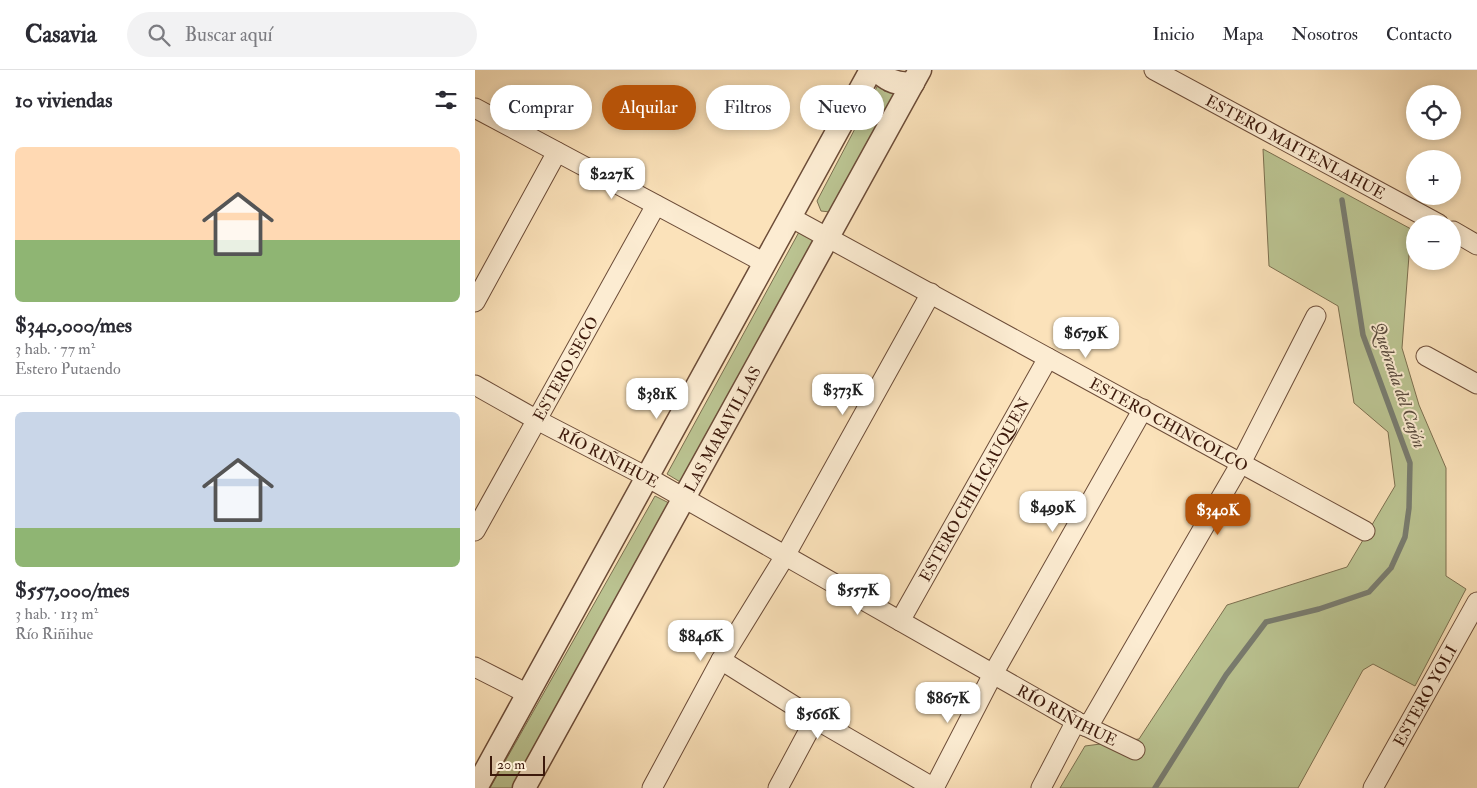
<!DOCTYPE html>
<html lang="es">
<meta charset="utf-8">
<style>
:root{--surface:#fff;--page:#f2f2f3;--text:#2b2b33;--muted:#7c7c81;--line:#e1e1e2;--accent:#b45309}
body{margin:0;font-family:"IM FELL Double Pica",serif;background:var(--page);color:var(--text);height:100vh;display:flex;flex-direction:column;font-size:19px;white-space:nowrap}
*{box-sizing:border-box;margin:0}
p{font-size:16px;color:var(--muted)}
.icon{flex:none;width:28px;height:28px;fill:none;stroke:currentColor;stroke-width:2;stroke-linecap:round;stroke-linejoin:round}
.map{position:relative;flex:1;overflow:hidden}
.details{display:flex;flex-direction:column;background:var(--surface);width:475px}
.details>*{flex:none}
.hud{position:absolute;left:15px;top:15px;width:475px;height:45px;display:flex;gap:10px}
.fabs{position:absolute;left:931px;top:15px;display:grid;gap:10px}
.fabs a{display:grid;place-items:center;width:55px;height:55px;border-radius:50%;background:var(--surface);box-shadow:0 2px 8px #0003;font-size:25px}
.scale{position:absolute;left:15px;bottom:12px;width:55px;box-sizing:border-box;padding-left:5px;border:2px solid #3d1a0c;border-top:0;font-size:14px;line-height:18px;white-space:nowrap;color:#3d1a0c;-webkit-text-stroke:4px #fcecd2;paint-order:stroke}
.price{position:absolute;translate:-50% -42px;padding:0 11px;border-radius:10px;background:#fff;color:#222;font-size:16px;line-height:32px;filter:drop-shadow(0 1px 2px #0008)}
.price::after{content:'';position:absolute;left:50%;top:30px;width:15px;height:11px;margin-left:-8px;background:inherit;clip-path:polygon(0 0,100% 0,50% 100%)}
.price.selected{background:var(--accent);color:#fff}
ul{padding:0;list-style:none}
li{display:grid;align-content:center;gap:10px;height:265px;padding:0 15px}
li+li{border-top:1px solid var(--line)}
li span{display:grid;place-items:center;height:155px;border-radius:8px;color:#555}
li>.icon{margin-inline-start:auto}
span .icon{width:90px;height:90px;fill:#fffc;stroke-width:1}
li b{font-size:21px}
h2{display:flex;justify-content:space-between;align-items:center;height:60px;padding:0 15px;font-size:21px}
.pill{padding:0 18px;border-radius:22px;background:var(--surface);box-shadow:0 2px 8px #0003;font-size:18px;line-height:45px}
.pill.selected{background:var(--accent);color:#fff}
header{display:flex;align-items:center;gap:30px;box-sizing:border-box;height:70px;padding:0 25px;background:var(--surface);border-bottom:1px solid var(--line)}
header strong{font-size:24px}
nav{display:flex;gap:28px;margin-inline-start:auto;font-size:18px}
.search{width:350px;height:45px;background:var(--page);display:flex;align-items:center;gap:12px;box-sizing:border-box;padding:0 18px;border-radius:28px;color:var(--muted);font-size:19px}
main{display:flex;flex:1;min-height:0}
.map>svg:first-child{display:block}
</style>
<header>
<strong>Casavia</strong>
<div class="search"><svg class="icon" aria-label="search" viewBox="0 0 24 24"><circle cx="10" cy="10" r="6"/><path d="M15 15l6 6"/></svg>Buscar aquí</div>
<nav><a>Inicio</a><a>Mapa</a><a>Nosotros</a><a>Contacto</a></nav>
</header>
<main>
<section class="details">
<h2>10 viviendas<svg class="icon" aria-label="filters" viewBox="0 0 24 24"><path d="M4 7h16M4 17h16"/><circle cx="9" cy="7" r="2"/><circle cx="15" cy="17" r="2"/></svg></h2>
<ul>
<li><span style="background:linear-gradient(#ffd9b3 60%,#8fb573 0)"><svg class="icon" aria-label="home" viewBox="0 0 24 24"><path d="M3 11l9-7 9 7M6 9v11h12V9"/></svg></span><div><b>$340,000/mes</b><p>3 hab. · 77 m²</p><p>Estero Putaendo</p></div></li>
<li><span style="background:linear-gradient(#c9d6e8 75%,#8fb573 0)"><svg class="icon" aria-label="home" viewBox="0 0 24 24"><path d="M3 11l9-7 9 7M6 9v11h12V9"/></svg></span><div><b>$557,000/mes</b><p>3 hab. · 113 m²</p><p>Río Riñihue</p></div></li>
</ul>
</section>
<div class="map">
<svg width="1002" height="718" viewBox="0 0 1002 718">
<rect width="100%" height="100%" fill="#fbe2ba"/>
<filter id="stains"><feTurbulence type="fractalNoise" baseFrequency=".004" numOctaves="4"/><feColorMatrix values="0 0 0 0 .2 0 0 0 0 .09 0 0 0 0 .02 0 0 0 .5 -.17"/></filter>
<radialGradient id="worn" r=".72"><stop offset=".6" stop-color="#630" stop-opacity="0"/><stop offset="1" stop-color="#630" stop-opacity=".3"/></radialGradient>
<g fill="#bbc492" stroke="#7c6f4f">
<polygon points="404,13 409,21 420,23 355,142 346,141 342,131"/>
<polygon points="788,79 936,159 927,278 944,335 971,398 971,506 991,519 940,616 898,594 888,600 823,718 585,718 610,676 664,669 752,535 872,497 920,416 913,362 879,333 863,236 794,196"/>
<polygon points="324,162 341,170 207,413 192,404"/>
<polygon points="180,426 196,434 38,718 15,718"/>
</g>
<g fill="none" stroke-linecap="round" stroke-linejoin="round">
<polyline stroke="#787c70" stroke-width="5.5" points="680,718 751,605 791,552 844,539 894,522 916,498 930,467 934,438 935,393 888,265 867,130"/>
<g stroke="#6c4c38" stroke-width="21">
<g id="minor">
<path id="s1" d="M679 0 964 154"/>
<polyline points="0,38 290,193"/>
<path id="s2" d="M315 147 890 461"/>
<polyline points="978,161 1002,175"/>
<polyline points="0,232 82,82"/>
<polyline points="951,286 1002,314"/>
<path id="s3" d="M0 315 62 350 172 407 606 654 660 680"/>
<path id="s4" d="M0 461 181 135"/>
<path id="s5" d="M425 551 573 288"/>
<polyline points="246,590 340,649 459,718"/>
<polyline points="0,597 53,624"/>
<polyline points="609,656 617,650 766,393 841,246"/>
<polyline points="177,718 246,590 310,486 456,223"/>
<polyline points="303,718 340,649"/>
<polyline points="459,718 518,604 668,339"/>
<polyline points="566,718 601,651"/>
<path id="s6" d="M898 718 1002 532"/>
</g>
</g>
<g stroke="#6c4c38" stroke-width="25">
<g id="tertiary">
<path d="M402 0C412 11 424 15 438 13"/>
<polyline points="1,718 396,0"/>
<path id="s7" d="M49 718 445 0"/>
</g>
</g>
<use href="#minor" stroke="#fcecd2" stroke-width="19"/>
<use href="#tertiary" stroke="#fcecd2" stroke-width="22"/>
</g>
<g text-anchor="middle" stroke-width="4" stroke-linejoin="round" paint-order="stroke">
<g font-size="16" fill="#3d1a0c" stroke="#fcecd2">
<text dy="6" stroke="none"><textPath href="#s1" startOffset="161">ESTERO MAITENLAHUE</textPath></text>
<text dy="6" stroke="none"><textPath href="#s4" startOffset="186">ESTERO SECO</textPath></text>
<text dy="6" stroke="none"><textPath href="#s2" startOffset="432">ESTERO CHINCOLCO</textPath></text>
<text dy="6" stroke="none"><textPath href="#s7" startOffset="410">LAS MARAVILLAS</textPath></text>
<text dy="6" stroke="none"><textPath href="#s3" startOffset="152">RÍO RIÑIHUE</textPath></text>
<text dy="6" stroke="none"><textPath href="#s5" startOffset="151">ESTERO CHILICAUQUEN</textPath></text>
<text dy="6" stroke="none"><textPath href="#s6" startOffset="106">ESTERO YOLI</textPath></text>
<text dy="6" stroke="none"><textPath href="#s3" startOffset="678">RÍO RIÑIHUE</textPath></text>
</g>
<g font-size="18" font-style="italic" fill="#5a4b3e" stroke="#fcecd2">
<text transform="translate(924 315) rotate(71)" y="6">Quebrada del Cajón</text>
</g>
</g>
<rect width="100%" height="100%" filter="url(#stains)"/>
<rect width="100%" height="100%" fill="url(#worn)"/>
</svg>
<div class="fabs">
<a><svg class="icon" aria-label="locate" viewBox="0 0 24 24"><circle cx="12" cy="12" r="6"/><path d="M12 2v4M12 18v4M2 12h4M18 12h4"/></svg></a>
<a>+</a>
<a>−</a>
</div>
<div class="scale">20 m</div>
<b class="price" style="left:137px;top:130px">$227K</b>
<b class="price" style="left:611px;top:289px">$679K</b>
<b class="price" style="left:368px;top:346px">$373K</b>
<b class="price" style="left:182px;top:350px">$381K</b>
<b class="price" style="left:578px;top:463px">$499K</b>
<b class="price selected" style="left:743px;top:466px">$340K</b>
<b class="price" style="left:383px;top:546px">$557K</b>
<b class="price" style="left:226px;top:592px">$846K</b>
<b class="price" style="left:473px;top:654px">$867K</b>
<b class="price" style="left:343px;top:670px">$566K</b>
<div class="hud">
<a class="pill">Comprar</a>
<a class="pill selected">Alquilar</a>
<a class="pill">Filtros</a>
<a class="pill">Nuevo</a>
</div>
</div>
</main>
